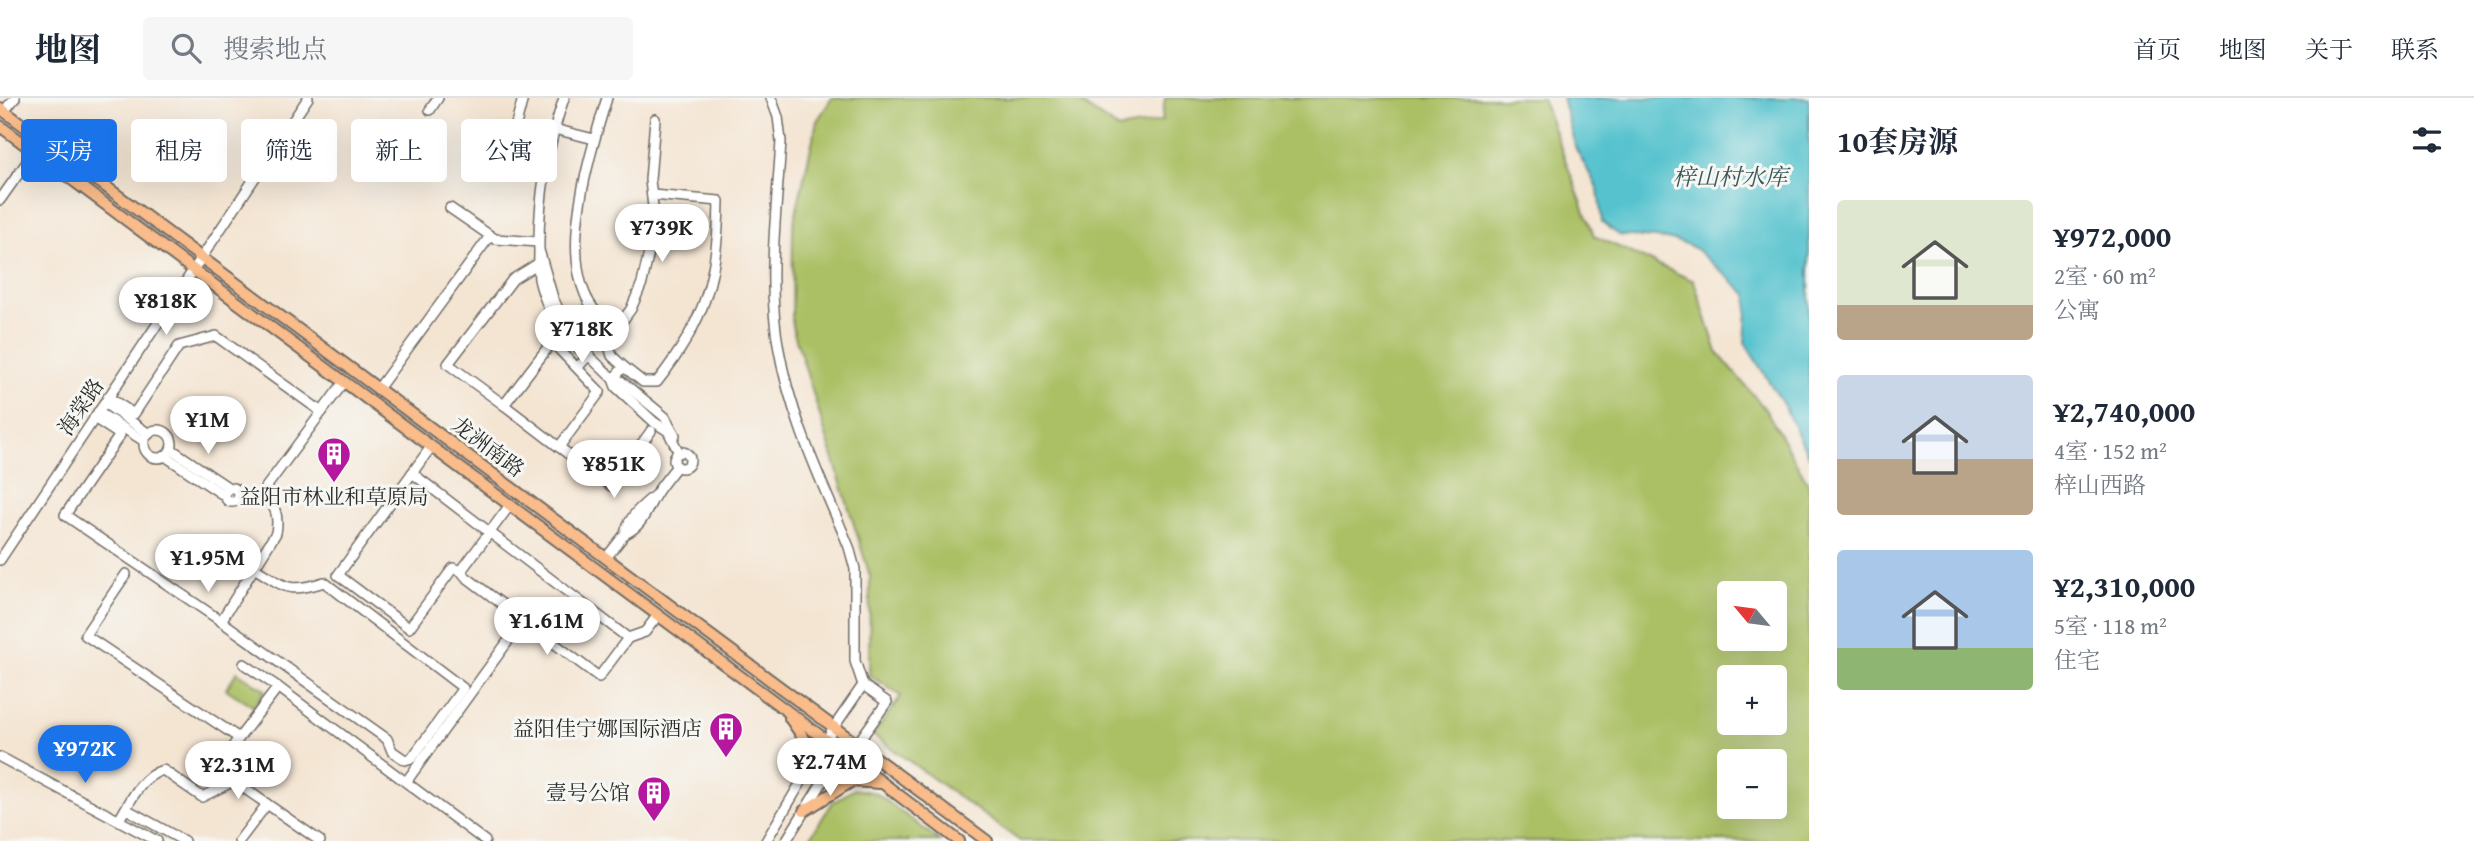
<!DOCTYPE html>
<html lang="zh">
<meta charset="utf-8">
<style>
:root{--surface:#fff;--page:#f6f6f7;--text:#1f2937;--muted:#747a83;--line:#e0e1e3;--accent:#1a73e8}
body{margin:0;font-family:"Gentium Book Plus","Noto Serif SC",serif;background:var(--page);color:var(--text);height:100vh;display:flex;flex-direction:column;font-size:26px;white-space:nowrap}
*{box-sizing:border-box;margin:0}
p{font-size:23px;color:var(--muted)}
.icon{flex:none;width:38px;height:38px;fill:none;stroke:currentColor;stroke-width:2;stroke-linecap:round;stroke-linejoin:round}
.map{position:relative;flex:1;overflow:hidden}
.side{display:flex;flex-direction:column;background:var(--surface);width:665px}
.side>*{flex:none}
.top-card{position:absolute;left:21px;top:21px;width:665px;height:63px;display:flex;gap:14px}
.needle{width:46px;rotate:299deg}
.tools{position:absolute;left:1717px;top:483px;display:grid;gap:14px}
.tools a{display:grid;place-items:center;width:70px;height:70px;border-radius:7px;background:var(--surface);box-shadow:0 7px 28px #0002;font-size:35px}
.price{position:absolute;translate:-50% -60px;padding:0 16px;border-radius:24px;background:#fff;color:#222;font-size:23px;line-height:46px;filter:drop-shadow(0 2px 4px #0008)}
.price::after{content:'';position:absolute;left:50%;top:42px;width:21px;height:16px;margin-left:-10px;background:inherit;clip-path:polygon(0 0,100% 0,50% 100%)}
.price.on{background:var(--accent);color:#fff}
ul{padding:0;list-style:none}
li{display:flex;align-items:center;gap:21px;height:175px;padding:0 28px}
li span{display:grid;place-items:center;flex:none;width:196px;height:140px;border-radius:7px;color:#555}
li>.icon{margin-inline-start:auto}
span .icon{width:84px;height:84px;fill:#fffc;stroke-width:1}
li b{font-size:30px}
h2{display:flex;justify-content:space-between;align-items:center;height:84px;padding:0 28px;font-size:30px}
.pill{padding:0 24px;border-radius:7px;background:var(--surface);box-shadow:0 7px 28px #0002;font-size:24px;line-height:63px}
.pill.on{background:var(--accent);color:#fff}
header{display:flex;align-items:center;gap:42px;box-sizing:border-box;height:98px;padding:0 35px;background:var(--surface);border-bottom:2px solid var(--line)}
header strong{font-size:33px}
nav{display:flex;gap:38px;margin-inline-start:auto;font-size:24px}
.search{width:490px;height:63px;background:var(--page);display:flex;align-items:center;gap:18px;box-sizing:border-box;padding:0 24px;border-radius:7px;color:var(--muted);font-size:26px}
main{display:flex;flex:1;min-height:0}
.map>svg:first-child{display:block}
</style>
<header>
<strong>地图</strong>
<div class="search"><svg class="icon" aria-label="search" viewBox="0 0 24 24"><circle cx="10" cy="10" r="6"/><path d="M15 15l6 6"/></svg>搜索地点</div>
<nav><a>首页</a><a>地图</a><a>关于</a><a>联系</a></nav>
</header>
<main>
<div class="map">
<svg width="1809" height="743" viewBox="0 0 1809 743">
<rect width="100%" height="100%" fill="#f6f6f2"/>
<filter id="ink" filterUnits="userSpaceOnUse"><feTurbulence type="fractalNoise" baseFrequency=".0143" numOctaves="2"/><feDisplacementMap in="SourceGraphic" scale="14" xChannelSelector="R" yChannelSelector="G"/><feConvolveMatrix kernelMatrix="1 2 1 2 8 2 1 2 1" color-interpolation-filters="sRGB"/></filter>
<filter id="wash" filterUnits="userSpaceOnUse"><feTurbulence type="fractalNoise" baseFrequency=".00686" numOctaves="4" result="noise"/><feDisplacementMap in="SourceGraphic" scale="28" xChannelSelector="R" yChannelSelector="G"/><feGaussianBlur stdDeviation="1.57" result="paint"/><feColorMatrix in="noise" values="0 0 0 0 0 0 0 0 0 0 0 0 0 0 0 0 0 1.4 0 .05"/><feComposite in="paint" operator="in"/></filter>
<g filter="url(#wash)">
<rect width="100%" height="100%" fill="#f4e5d3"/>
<g fill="#abc065" stroke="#6b7648" stroke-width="2" fill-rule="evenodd">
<path d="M832 0H1078L1080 5 1119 31 1162 23 1165 0H1542L1594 138 1694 183 1717 254 1766 312 1809 387V743H1020L873 637 901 598 869 577 870 478 792 228 793 128 817 23ZM1774 495V541H1729V495ZM1774 579V625H1729V579ZM1774 663V709H1729V663Z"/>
<polygon points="237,574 265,592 254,609 226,591"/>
<polygon points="854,691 876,695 940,743 808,743 832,705"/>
</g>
<polygon fill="#55c2ce" stroke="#40767c" stroke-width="2" points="1562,0 1809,0 1809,359 1783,306 1745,245 1748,197 1697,152 1687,146 1666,141 1619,137 1602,124 1598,91 1576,51"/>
</g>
<g filter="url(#ink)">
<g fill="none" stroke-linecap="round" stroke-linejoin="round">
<g stroke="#716c66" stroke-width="12">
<g id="minor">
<path d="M607 0C591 52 562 143 585 196 591 211 603 223 615 233"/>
<path d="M771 0 778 19 781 43C777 111 766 185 779 252 791 321 823 386 849 449L855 471V563L863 587"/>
<polyline points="430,12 438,0"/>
<polyline points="4,13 15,0"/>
<polyline points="554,31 594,41"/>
<polyline points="509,53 523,0"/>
<polyline points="0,102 34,54"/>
<polyline points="450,110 495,141 538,144"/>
<path d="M539 152 553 200 564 223 583 252C569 247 561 235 554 222 548 209 542 196 539 181 538 173 539 163 539 154 538 101 547 50 564 0"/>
<polyline points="584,253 613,281 616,289 654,324 668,333 679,355"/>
<path d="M624 269 643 284H657C705 223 718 180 719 103L652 97"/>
<polyline points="577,270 600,294 559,349 504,307 552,244 577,270 589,257"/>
<polyline points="613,281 624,269 612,258 609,248 615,233 631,211 642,185 651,146 654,118 650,82 655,21"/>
<polyline points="613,281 621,283 665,319 675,337"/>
<polyline points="378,291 490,138"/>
<polyline points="108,299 134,316 179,248 216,238 322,314"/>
<polyline points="104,305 149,336"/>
<polyline points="504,307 448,266 513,181 539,165"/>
<polyline points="98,314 144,343"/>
<path d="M94 320 120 337 65 417 221 523 276 435C279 417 276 407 261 396L344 284"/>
<circle cx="158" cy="346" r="14"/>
<polyline points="431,349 338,477 409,530 453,470 461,473 510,407"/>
<polyline points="559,349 611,388 651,333"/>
<polyline points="171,351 229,390"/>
<circle cx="682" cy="362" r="8"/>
<polyline points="165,358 225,398"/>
<polyline points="412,375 628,540 645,534 658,517"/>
<circle cx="232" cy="397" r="7"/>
<polyline points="239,397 261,396"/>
<path d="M655 397C642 408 629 418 625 436 644 427 646 412 656 396 662 386 670 377 677 368"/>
<polyline points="606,460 625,436"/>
<polyline points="0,462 308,0"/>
<polyline points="461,473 466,479 599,579 628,540"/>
<polyline points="126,476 85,537 239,640 278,589 244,566"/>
<path d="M221 523 387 641 392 653 405 662 412 660 463 590 324 484C287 496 286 489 254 470"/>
<polyline points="278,589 485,743"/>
<polyline points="239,640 222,663 234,683 320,743"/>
<polyline points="0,659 157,743"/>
<polyline points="406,684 511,539"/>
<polyline points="126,711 184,743"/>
<path d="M119 722C130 704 141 678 163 672L202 699 234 683"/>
<polyline points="239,743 267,706"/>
<polyline points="766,743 834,629 863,587 887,604 857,646"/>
<polyline points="786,743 849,641"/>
</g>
</g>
<g stroke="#716c66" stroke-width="14">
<g id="major">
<polyline points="0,10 987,743"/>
<polyline points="0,28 826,642 959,743"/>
<polyline points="790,620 807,645 805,678"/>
<polyline points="804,713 852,683 880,685"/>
</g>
</g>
<use href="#minor" stroke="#fff" stroke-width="9"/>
<use href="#major" stroke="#f9bc8a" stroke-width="10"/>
</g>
</g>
<defs>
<g id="building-pin" transform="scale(1.75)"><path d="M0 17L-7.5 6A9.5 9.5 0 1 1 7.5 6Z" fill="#b5179e" stroke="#f6f6f2"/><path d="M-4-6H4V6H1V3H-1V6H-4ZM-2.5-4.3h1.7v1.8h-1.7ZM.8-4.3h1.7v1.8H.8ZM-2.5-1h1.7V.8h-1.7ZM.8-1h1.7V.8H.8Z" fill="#fff"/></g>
</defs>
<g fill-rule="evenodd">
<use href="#building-pin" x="334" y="356"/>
<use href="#building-pin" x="726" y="631"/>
<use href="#building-pin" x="654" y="695"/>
</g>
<g text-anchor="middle" stroke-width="6" stroke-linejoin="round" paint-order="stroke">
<g font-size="21" fill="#2b2b2b" stroke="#f6f6f2">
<text transform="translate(81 309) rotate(-56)" y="7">海棠路</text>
<text transform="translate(488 349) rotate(37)" y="7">龙洲南路</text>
</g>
<g font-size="21" fill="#2b2b2b" stroke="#f6f6f2" text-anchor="end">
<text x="334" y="406" text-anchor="middle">益阳市林业和草原局</text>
<text x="702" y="638">益阳佳宁娜国际酒店</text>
<text x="630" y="702">壹号公馆</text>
</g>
<g font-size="23" font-style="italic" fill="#38585c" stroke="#f6f6f2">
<text x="1730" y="87">梓山村水库</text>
</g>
</g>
</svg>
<div class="tools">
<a><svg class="needle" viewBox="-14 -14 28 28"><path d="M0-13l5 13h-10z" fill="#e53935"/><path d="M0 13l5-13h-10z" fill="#747a83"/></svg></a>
<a>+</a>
<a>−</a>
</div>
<b class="price" style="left:662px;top:166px">¥739K</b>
<b class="price" style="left:166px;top:239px">¥818K</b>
<b class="price" style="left:582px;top:267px">¥718K</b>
<b class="price" style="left:208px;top:358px">¥1M</b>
<b class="price" style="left:614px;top:402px">¥851K</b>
<b class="price" style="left:208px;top:496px">¥1.95M</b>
<b class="price" style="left:547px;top:559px">¥1.61M</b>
<b class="price on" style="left:85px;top:687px">¥972K</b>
<b class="price" style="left:830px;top:700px">¥2.74M</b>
<b class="price" style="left:238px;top:703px">¥2.31M</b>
<div class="top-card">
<a class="pill on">买房</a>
<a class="pill">租房</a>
<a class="pill">筛选</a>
<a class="pill">新上</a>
<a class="pill">公寓</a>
</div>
</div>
<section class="side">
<h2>10套房源<svg class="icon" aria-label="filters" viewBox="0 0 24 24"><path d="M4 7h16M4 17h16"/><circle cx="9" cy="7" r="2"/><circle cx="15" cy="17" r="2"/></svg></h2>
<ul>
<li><span style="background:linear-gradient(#dfe7d0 75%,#b9a48a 0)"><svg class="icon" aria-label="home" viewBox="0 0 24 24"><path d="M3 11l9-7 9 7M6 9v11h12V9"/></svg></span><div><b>¥972,000</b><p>2室 · 60 m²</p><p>公寓</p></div></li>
<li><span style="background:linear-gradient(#c9d6e8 60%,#b9a48a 0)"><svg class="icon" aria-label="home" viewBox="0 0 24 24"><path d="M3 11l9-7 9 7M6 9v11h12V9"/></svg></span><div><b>¥2,740,000</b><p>4室 · 152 m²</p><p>梓山西路</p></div></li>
<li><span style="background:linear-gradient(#a9c7e8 70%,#8fb573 0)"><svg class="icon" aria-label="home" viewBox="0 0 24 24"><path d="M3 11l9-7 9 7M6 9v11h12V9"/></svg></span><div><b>¥2,310,000</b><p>5室 · 118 m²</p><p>住宅</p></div></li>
</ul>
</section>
</main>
